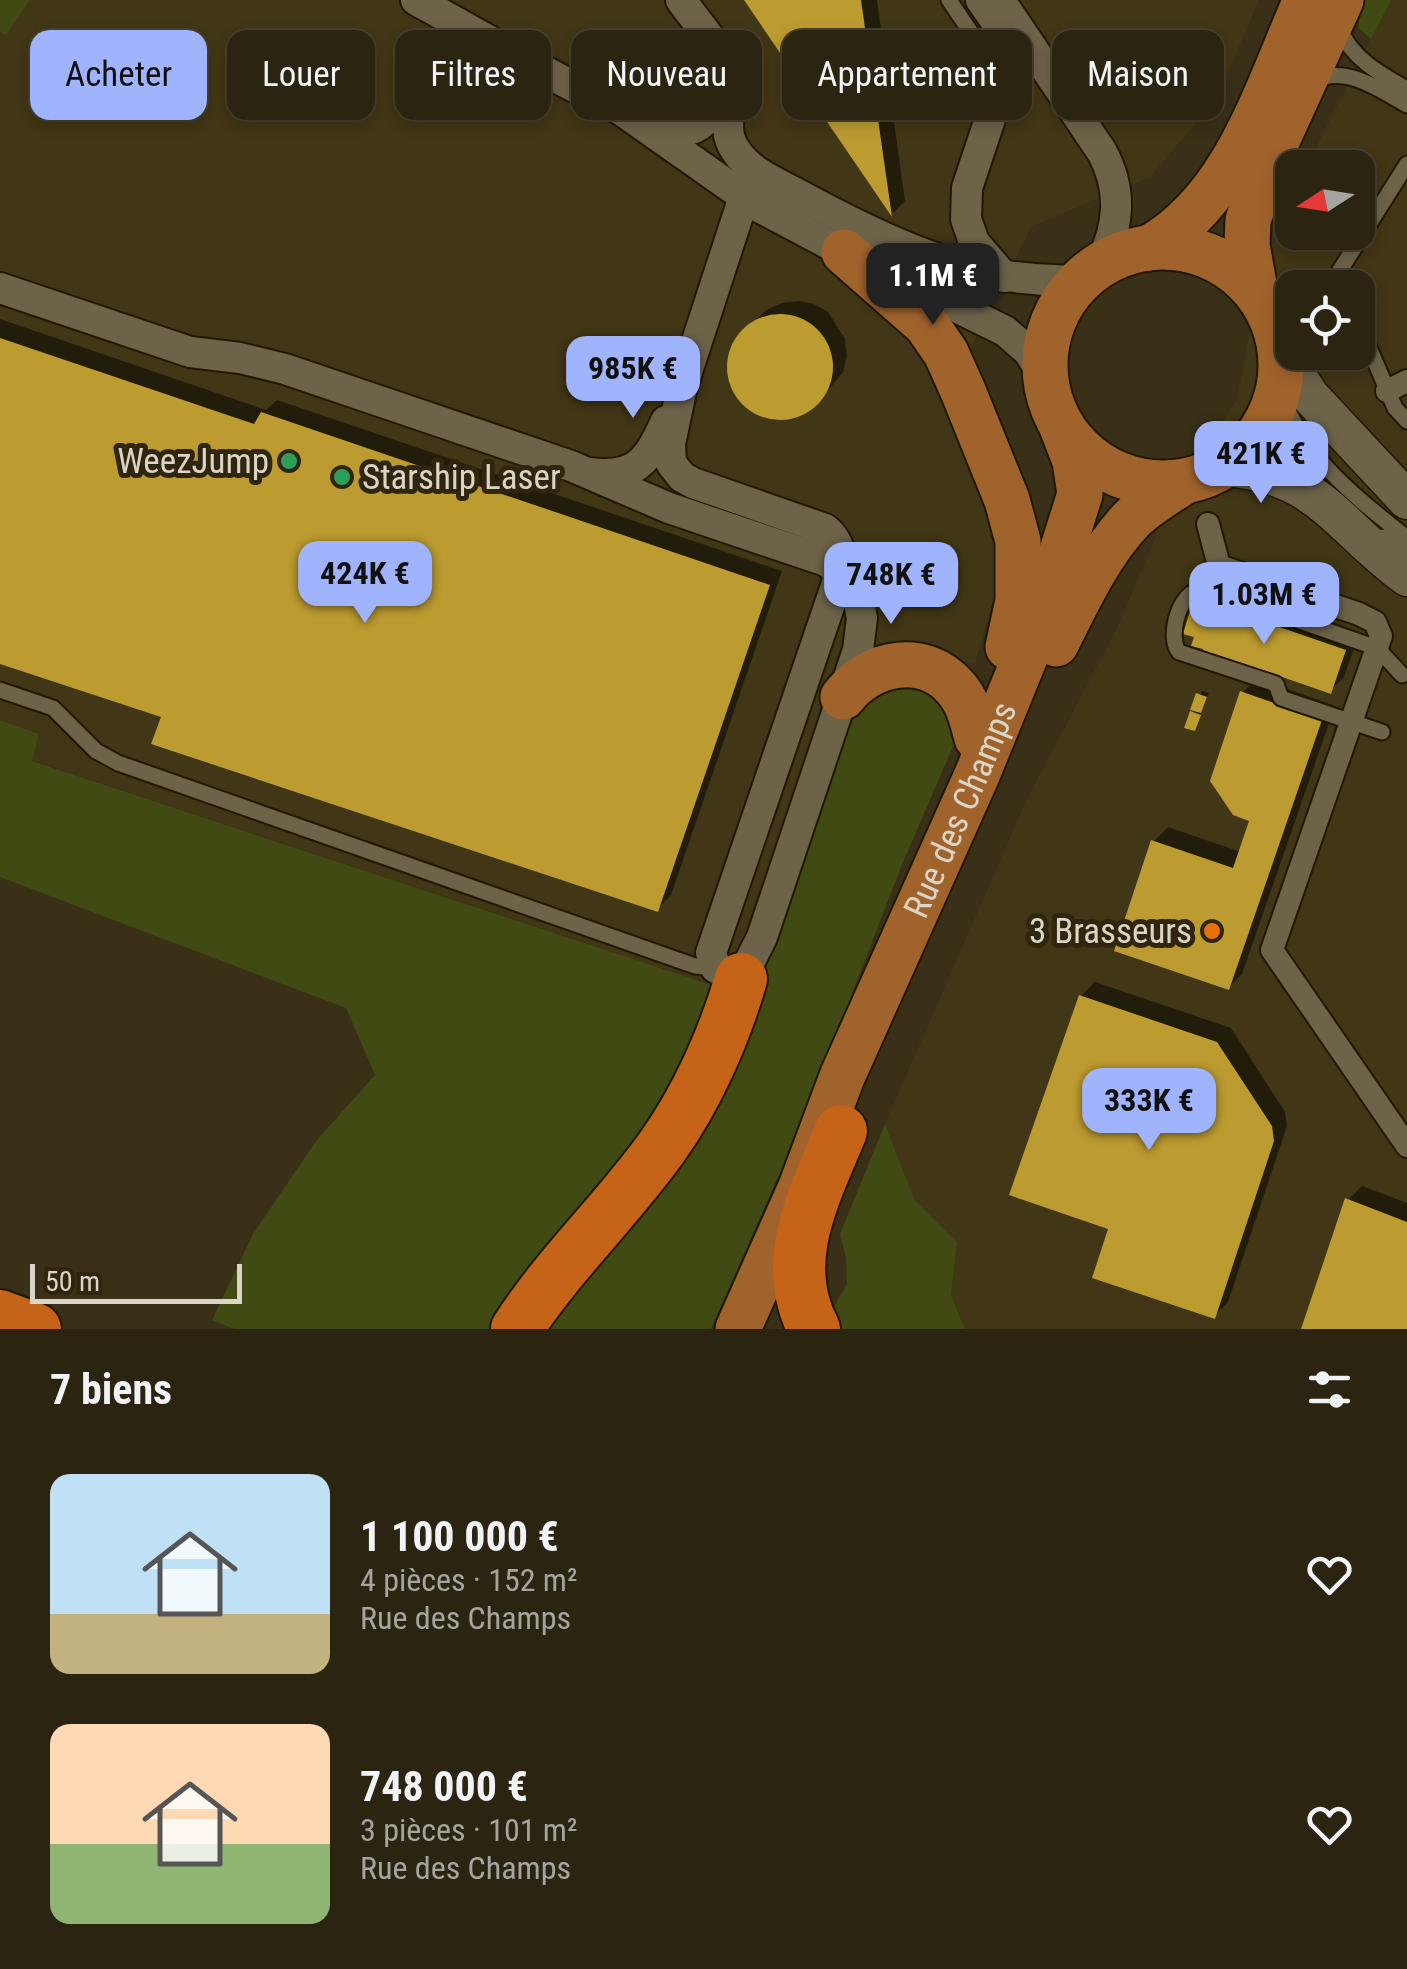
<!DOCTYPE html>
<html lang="fr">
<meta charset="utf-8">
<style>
:root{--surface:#2b2411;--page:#37301f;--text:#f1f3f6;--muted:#a6a49f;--line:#474131;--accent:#a0b3fd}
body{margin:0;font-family:"Roboto Condensed",sans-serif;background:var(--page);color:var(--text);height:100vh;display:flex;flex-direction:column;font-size:38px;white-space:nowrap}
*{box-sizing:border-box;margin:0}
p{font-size:32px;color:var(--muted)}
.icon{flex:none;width:55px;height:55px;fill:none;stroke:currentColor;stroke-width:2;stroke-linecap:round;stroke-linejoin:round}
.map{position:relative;height:1329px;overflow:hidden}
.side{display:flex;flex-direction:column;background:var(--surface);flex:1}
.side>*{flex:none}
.top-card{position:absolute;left:30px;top:30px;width:1348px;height:90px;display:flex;gap:20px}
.needle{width:65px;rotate:258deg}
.fabs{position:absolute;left:1275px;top:150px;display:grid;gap:20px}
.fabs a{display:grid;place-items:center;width:100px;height:100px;border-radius:20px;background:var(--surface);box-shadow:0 5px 15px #0003,0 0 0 2px var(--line);font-size:50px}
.scale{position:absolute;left:30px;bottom:25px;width:212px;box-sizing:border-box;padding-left:10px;border:5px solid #dbd5c7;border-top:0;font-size:28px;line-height:35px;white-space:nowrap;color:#dbd5c7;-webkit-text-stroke:8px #2f260d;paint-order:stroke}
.price{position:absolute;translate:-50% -85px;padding:0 22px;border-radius:20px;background:var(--accent);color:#111;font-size:32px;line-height:65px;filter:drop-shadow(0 2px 5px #0008)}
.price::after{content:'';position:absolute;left:50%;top:60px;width:30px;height:22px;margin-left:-15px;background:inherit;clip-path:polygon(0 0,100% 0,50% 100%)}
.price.active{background:#222;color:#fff}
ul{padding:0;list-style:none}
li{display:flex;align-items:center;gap:30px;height:250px;padding:0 50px}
li span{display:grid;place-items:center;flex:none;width:280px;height:200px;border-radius:20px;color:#555}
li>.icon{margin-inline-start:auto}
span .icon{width:120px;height:120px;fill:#fffc;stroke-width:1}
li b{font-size:42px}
h2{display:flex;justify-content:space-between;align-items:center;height:120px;padding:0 50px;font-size:42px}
.chip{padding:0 35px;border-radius:20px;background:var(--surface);box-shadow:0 5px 15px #0003,0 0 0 2px var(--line);font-size:35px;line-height:90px}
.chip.active{background:var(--accent);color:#111}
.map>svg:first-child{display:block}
</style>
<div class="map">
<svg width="1407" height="1329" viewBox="0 0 1407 1329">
<rect width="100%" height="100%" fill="#393017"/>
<g fill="#413615" fill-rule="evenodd">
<polygon points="0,0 1259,0 1217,99 1150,177 1031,227 948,395 992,519 999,583 975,664 877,648 755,999 31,760 39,734 0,720"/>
<path d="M1391 0H1407V1329H965L951 1295 957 1242 913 1199 885 1124 1026 801 1119 624 1164 517 1237 399 1264 252 1292 195V232H1358V168L1306 167ZM1292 288H1358V352H1292Z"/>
</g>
<g fill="#414a12">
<polygon points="0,0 30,0 6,35 0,32"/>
<polygon points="1359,0 1391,0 1371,39 1359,28"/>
<polygon points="877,685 922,685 949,713 954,744 901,867 804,1118 711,1329 543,1329 755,999 860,697"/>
<polygon points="0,720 39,734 32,761 724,989 683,1088 502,1329 234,1329 212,1320 253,1234 316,1141 375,1075 346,1008 0,877"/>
<polygon points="885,1124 914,1199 957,1242 951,1295 965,1329 833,1329 826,1320 847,1284 846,1258 840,1234"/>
</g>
<g fill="#0007">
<polygon points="747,0 877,0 905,201 893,213"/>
<polygon points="798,301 814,304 828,312 845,339 847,356 843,372 819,401 806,411 790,417 773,418 757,412 743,402 734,387 730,370 732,353 739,338 766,310 782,303"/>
<polygon points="0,319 266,410 277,400 782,571 671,895 657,909 164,716 0,661"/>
<polygon points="1209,593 1358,636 1344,677 1330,691 1211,650 1194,607"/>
<polygon points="1257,678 1335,706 1242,974 1228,988 1154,841 1168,827 1241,852 1252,820 1243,692"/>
<polygon points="1202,691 1209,693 1194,729 1187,726"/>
<polygon points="1095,982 1231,1028 1285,1112 1287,1126 1228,1302 1214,1316 1111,1227 1081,996"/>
<polygon points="1362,1186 1407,1203 1407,1329 1304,1329 1348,1200"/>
</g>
<g fill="#bc9b30">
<polygon points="744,0 861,0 892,217"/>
<circle cx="780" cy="367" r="53"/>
<polygon points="0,338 254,424 261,412 770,585 658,912 151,744 161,717 0,664"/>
<polygon points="1207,602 1346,650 1331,694 1256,668 1255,672 1243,668 1244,664 1210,653 1209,656 1201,654 1203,649 1191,646 1194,637 1183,634 1192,605 1204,609"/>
<polygon points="1240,691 1322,720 1229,990 1114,951 1151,840 1233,868 1249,821 1233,815 1210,781"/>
<polygon points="1196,693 1207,697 1201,713 1190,710"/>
<polygon points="1190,711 1201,715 1195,731 1184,728"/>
<polygon points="1079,995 1217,1042 1272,1126 1274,1141 1215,1319 1092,1278 1108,1229 1009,1195"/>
<polygon points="1345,1198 1407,1222 1407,1329 1301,1329"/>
</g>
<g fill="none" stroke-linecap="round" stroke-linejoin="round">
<g stroke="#201801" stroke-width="19">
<g id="service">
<polyline points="949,0 1003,80"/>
<path d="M1339 26C1349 57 1380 74 1407 89"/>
<path d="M1316 81C1344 64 1382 91 1407 105"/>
<polyline points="1343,288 1337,275 1407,164"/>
<polyline points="1358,322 1395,408 1407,421"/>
<path d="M1279 387C1299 454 1354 496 1407 538"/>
<polyline points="1383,537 1407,552"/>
<polyline points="0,690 53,708 96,751 118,763 695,966 716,968"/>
<path d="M1382 732 1281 698 1276 684 1179 652C1168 639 1177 600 1194 592 1198 590 1206 590 1211 590L1377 648 1402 675"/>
</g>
</g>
<g stroke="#201801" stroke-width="26">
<g id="pedestrian">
<polyline points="1387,391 1407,381"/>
<polyline points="1208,524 1219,566 1359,614 1375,622 1381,636 1272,950 1407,1146"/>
</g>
</g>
<g stroke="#201801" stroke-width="34">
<g id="minor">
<path d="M416 0C461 24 650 137 688 130 710 125 717 102 720 82"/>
<path d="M681 0C695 20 726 55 731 77 737 103 718 126 736 151 751 174 782 185 805 198 894 246 978 285 1081 280"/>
<polyline points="981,0 1004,33 1011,56 967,188 966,219 974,242 1004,277"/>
<path d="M1007 11 1102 152C1123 191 1119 227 1100 265"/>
<polyline points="614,105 759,207 844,252 1005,331 1028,351 1045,377"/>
<path d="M0 288 190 352 240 358 285 369 571 466 669 508 826 561 840 571 859 603 862 618 858 650 762 937 741 979 716 968 711 953 836 586C842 565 844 544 825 529L693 483 682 477 671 463 670 444 682 387 744 197"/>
<path d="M590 473C637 479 648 460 666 421"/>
</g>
</g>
<g stroke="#201801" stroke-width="41">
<g id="tertiary">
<polyline points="1281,351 1310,396 1407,500"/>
<path d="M1223 467C1319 473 1337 526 1407 577"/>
</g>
</g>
<g stroke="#201801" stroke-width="49">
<g id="primary">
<circle cx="1163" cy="365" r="118"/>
<path d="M1149 248C1236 199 1267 87 1306 0"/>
<polyline points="844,252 926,324 946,353 963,391 1007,500 1018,541 1018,601 1008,647"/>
<polyline points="1255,290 1247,245 1248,220 1275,145 1341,0"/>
<path d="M1056 644C1077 602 1099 554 1131 520 1146 505 1166 494 1183 482"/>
<path d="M843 697C870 662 923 651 955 687 968 701 972 719 977 738"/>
<path id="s1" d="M738 1329 801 1187 842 1077 977 775 1041 618 1080 494 1075 461 1062 427"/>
</g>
</g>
<g stroke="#201801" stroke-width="56">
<g id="motorway">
<polyline points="0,1316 35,1329"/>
<path d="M517 1329C559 1264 617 1210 662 1147 697 1098 724 1037 741 979"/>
<path d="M814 1329C778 1262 815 1194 841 1131"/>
</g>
</g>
<use href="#service" stroke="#6c6349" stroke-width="15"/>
<use href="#pedestrian" stroke="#6c6349" stroke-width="22"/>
<use href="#minor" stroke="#6c6349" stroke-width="30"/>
<use href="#tertiary" stroke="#6c6349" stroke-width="38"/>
<use href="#primary" stroke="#a1632c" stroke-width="45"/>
<use href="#motorway" stroke="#c56319" stroke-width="52"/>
</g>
<g fill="#2e9e5b" stroke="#2f260d" stroke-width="4">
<circle cx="289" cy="461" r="10"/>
<circle cx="342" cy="477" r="10"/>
</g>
<circle fill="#e8710a" stroke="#2f260d" stroke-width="4" cx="1212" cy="931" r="10"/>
<g text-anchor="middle" stroke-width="10" stroke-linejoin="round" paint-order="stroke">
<g font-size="35" fill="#dbd5c7" stroke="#2f260d" text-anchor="end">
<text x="269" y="473">WeezJump</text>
<text x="362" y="489" text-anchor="start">Starship Laser</text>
<text x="1192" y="943">3 Brasseurs</text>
</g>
<g font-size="35" fill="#dbd5c7" stroke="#2f260d">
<text dy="12" stroke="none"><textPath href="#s1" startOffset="565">Rue des Champs</textPath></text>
</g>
</g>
</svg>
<div class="fabs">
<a><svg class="needle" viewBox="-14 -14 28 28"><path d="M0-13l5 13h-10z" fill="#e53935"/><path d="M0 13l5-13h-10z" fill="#a6a49f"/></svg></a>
<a><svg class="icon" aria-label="locate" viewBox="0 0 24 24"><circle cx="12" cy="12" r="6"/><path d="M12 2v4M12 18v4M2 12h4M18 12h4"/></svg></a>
</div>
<div class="scale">50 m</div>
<b class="price active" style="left:933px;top:328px">1.1M €</b>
<b class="price" style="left:633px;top:421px">985K €</b>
<b class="price" style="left:1261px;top:506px">421K €</b>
<b class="price" style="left:365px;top:626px">424K €</b>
<b class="price" style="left:891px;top:627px">748K €</b>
<b class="price" style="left:1264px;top:647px">1.03M €</b>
<b class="price" style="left:1149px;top:1153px">333K €</b>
<div class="top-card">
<a class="chip active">Acheter</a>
<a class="chip">Louer</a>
<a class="chip">Filtres</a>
<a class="chip">Nouveau</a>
<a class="chip">Appartement</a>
<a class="chip">Maison</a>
</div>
</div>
<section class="side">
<h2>7 biens<svg class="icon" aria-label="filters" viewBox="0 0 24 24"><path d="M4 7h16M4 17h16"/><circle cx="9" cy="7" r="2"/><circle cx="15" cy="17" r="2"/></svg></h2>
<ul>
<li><span style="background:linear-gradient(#bfe0f5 70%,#c2b280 0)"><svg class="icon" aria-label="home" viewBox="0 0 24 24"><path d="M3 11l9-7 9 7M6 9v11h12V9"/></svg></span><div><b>1 100 000 €</b><p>4 pièces · 152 m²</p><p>Rue des Champs</p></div><svg class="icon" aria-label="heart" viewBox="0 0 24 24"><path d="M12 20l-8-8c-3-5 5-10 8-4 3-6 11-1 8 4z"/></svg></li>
<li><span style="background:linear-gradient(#ffd9b3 60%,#8fb573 0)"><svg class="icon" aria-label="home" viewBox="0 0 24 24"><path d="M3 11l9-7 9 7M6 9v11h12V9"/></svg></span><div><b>748 000 €</b><p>3 pièces · 101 m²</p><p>Rue des Champs</p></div><svg class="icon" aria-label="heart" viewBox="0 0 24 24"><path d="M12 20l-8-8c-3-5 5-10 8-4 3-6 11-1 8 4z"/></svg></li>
</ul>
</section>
